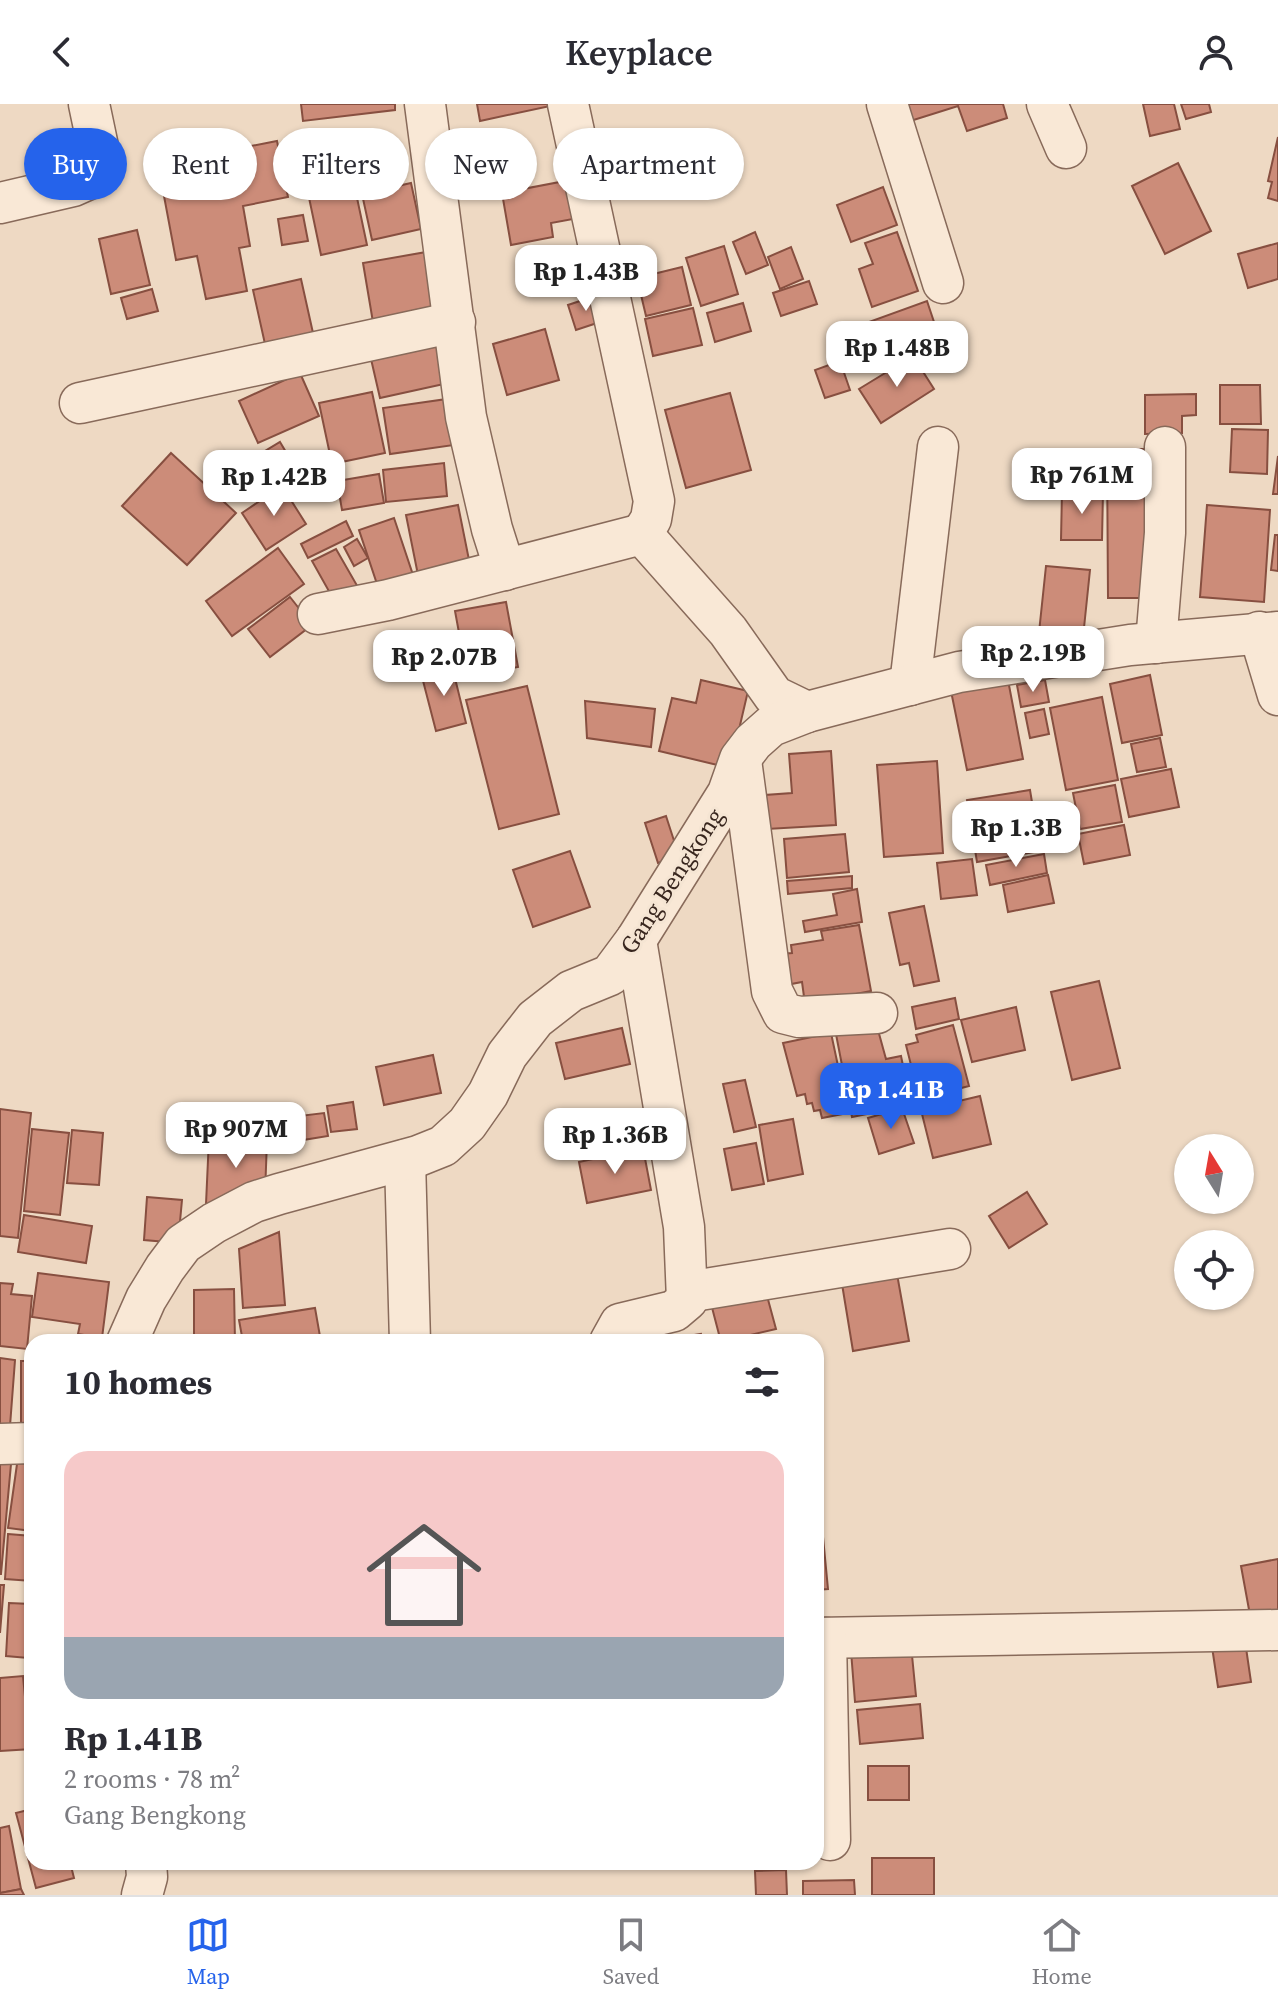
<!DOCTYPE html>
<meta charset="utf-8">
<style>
:root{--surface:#fff;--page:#f7f7f7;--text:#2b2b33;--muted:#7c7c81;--line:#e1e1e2;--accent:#2563eb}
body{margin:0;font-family:"Source Serif 4",serif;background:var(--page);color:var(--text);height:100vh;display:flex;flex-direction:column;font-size:30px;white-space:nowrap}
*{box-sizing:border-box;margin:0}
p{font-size:26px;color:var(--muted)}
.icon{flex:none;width:44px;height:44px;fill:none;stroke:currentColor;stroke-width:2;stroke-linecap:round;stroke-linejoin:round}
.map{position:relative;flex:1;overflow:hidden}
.drawer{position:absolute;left:24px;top:1230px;width:800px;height:536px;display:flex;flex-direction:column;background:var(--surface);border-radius:24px;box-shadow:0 2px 6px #0004}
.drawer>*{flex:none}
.hud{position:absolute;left:24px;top:24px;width:800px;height:72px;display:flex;gap:16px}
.needle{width:52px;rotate:349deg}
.controls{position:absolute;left:1174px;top:1030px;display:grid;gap:16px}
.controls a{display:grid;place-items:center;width:80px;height:80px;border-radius:50%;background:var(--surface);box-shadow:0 2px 6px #0004;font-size:40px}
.price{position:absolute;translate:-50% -68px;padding:0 18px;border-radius:16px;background:#fff;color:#222;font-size:26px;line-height:52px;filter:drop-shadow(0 2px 4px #0008)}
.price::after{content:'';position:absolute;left:50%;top:48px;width:24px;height:18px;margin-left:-12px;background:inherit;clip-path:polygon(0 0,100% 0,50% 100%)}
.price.on{background:var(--accent);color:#fff}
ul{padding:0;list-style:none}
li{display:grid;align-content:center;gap:16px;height:424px;padding:0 40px}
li+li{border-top:2px solid var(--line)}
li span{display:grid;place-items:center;height:248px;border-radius:24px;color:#555}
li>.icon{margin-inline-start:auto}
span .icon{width:144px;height:144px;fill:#fffc;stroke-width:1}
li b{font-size:34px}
h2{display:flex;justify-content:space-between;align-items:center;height:96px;padding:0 40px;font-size:34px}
.tag{padding:0 28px;border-radius:36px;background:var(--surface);box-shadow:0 2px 6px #0004;font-size:28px;line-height:72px}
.tag.on{background:var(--accent);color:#fff}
header{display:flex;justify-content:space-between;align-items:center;height:104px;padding:0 40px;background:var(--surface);font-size:36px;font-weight:600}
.dock{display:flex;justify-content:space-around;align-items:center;height:112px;border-top:2px solid var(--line);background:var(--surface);font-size:22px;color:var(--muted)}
.dock a{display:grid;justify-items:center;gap:4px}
.dock .on{color:var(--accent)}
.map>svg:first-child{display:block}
</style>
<header><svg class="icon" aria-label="back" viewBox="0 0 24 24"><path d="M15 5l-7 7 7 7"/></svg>Keyplace<svg class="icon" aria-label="person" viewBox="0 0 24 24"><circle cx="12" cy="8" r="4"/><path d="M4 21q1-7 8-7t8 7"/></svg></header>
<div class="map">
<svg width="1278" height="1791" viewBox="0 0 1278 1791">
<rect width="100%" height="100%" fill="#eed9c3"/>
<g fill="#cc8c79" stroke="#874f40" stroke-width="2">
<polygon points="301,0 395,0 395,6 303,17"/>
<polygon points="477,0 555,0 555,1 480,17"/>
<polygon points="897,0 1003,0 1007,14 967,27 958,2 904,19"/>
<polygon points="1143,0 1174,0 1180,25 1150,32"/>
<polygon points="1181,0 1209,0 1211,8 1186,15"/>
<polygon points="1278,33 1278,97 1268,94 1272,78 1268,77"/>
<polygon points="277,37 288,93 243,102 250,142 239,144 247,187 206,195 197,152 176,156 158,60"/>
<polygon points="1178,59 1211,127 1165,150 1132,82"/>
<polygon points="353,75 367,141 321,151 307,84"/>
<polygon points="565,77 573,115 551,119 553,133 511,141 502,89"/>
<polygon points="411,79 421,125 372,136 362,90"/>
<polygon points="883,83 897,121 851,138 837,101"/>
<polygon points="303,111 308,137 282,141 278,115"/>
<polygon points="137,126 150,181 111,190 99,135"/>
<polygon points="755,128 768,161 746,170 733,138"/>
<polygon points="897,128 918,187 872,203 859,165 873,160 865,139"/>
<polygon points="1278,139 1278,175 1248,184 1238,150"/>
<polygon points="724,142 738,190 701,202 686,154"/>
<polygon points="791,143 803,175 780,185 768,153"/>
<polygon points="432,147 444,218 375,230 363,159"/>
<polygon points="682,163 691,201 646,212 637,174"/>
<polygon points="301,175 317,247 269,258 253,186"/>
<polygon points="809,177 817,200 781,212 773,189"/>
<polygon points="152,185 158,207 127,215 121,194"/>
<polygon points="595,192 603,217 576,226 568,201"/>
<polygon points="927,197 939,233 868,259 855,223"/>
<polygon points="743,199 751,227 715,238 707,209"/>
<polygon points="693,204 702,241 653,252 645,215"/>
<polygon points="545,225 559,276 507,291 493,240"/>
<polygon points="445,239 453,278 380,294 371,255"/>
<polygon points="913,252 934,285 881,319 859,285"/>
<polygon points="840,257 850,286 825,294 815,266"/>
<polygon points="300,269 319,312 258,339 239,297"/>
<polygon points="1220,281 1260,281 1261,320 1220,320"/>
<polygon points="372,288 385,349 332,360 319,299"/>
<polygon points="730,289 751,366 686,384 665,306"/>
<polygon points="1196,290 1196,311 1182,312 1182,329 1145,330 1145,291"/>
<polygon points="447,295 454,341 390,350 383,304"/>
<polygon points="1232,325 1268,326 1267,370 1230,368"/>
<polygon points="280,338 293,360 258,380 245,359"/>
<polygon points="1107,345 1152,345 1154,494 1108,494"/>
<polygon points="171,349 236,409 187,461 122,402"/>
<polygon points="1278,352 1278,390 1273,390"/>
<polygon points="444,359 447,392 386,398 383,366"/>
<polygon points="379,370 384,399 342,406 337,377"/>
<polygon points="282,382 306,420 266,446 242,409"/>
<polygon points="1062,387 1103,388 1102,436 1061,436"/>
<polygon points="458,401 471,466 419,476 406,411"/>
<polygon points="1207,401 1270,406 1264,498 1200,493"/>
<polygon points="394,414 414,474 379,486 359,426"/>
<polygon points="346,417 353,432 308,454 301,440"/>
<polygon points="1275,431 1278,431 1278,467 1271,466"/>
<polygon points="357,435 368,454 354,462 344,443"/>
<polygon points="278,444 304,480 232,532 206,497"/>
<polygon points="336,445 359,485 335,498 312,457"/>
<polygon points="1046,462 1090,466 1082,543 1038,538"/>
<polygon points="290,493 312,521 270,553 248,525"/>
<polygon points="506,498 518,563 467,572 455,507"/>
<polygon points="452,562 466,619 436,627 421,569"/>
<polygon points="1150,571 1162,631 1122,639 1110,580"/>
<polygon points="701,576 748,587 730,664 659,647 672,594 696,599"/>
<polygon points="1008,576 1023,655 967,666 951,587"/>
<polygon points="1045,576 1049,598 1021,603 1017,581"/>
<polygon points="527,582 559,710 499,725 466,596"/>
<polygon points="1102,593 1118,676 1066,686 1050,604"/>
<polygon points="585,597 655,605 651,643 587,634"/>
<polygon points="1044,605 1049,630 1030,634 1025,609"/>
<polygon points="1160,634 1166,663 1137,668 1131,640"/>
<polygon points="831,647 836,721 767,725 765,691 792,689 789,650"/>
<polygon points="937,657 943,749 884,753 877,661"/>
<polygon points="1171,665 1179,703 1129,713 1121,675"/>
<polygon points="1115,681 1122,718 1080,725 1073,689"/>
<polygon points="1030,686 1040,747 977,758 967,696"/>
<polygon points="666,712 679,752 658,759 645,719"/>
<polygon points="1124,721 1130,751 1084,760 1078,730"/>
<polygon points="845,730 849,768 787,774 784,735"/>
<polygon points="570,747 590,803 533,823 513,766"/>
<polygon points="1044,750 1047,769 990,781 986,761"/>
<polygon points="972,755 977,791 941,795 937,759"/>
<polygon points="1048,771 1054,799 1008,808 1003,781"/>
<polygon points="852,772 852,784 788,790 787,777"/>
<polygon points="857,785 862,818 805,828 803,817 837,811 833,790"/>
<polygon points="924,802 939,877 914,882 909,859 900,861 889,809"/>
<polygon points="859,821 871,887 805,900 802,878 786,881 780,850 792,849 791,841 823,836 821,827"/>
<polygon points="1099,877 1120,964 1072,976 1051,888"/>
<polygon points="955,894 959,915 916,925 912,903"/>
<polygon points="1016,903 1025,946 972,958 961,916"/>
<polygon points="953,921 969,982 931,992 926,970 914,973 906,941 918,938 916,931"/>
<polygon points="622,924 630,960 565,975 556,939"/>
<polygon points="835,925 878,926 886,955 901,952 911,1001 852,1013"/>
<polygon points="831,929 848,1009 822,1014 820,1006 814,1007 812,999 807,1000 805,990 797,992 783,939"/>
<polygon points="433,951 441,989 384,1001 376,963"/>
<polygon points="745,976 756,1023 734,1028 723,980"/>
<polygon points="980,992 991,1040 933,1054 921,1006"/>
<polygon points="353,998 357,1025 331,1028 327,1002"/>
<polygon points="902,1004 914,1039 879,1050 868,1014"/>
<polygon points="0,1005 31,1009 18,1134 0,1132"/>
<polygon points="324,1009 328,1032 303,1036 299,1012"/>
<polygon points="793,1015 803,1070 768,1077 759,1021"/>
<polygon points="32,1025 69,1029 60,1111 24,1107"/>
<polygon points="72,1026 103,1029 99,1081 67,1079"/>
<polygon points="209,1034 267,1036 265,1090 235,1100 206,1100"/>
<polygon points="756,1039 764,1080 732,1086 724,1045"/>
<polygon points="643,1044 651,1086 587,1099 579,1058"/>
<polygon points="1027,1088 1047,1120 1009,1144 989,1112"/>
<polygon points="147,1093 182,1096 178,1139 144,1136"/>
<polygon points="24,1111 92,1122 86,1159 18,1148"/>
<polygon points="279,1128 285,1201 243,1204 239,1145"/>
<polygon points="38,1169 109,1178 102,1234 78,1230 80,1220 32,1213"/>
<polygon points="897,1170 909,1237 853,1247 842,1180"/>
<polygon points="763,1177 776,1225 721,1238 709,1192"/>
<polygon points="0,1179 13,1180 11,1190 32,1192 27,1245 0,1242"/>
<polygon points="234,1185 235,1238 194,1238 194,1186"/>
<polygon points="315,1204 321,1238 243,1238 239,1216"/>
<polygon points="701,1230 703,1238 651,1238"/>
<polygon points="0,1254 15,1256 9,1335 0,1335"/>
<rect x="21" y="1257" width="11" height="70"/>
<polygon points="0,1348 12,1349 1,1470 0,1470"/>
<polygon points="18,1353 32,1355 32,1427 8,1424"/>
<polygon points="8,1430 32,1432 32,1477 5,1475"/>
<polygon points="816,1433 823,1433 828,1485 816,1486"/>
<polygon points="1278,1455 1278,1517 1252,1522 1241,1462"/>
<polygon points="0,1481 4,1481 0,1529"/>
<polygon points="9,1499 31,1500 28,1554 6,1552"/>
<polygon points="1244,1530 1251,1578 1218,1583 1211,1536"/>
<polygon points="911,1541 916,1592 855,1598 851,1547"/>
<polygon points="23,1572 26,1603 32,1602 32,1645 0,1647 0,1574"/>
<polygon points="920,1600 923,1634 860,1640 857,1606"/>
<rect x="868" y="1662" width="41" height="34"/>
<polygon points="32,1705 32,1758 70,1758 74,1774 36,1784 16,1709"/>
<polygon points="9,1722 21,1785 0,1789 0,1724"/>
<rect x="872" y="1754" width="62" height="37"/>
<polygon points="786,1766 787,1791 756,1791 755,1767"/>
<polygon points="854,1776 855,1791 803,1791 803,1777"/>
<polygon points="21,1785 24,1791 0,1791 0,1789"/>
</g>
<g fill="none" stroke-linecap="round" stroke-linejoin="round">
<g stroke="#886a5a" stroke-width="43">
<g id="street">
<polyline points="425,0 466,313 492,425 505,466"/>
<polyline points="568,0 654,397 651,415 642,430"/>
<polyline points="887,0 943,179"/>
<polyline points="1047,0 1066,44"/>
<polyline points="0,99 73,82 91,74 101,57 89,0"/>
<polyline points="80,299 455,218"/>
<polyline points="318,510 388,496 642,430 728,527 774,592 807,608"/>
<polyline points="1259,528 1278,591"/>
<polyline points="1156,539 1165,429 1165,343"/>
<polyline points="910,581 938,343"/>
<polyline points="741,656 772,887 783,909 799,913 877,909"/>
<polyline points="405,1056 410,1238"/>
<polyline points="687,1188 950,1145"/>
<polyline points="127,1238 146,1195 165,1164 183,1140 214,1119 254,1098 279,1090 418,1052 443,1042 467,1020 488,990 507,951 535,915 571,887 610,871 636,836 728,689 740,655 753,638 771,622 807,608 959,568 1130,541 1278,528"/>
<polyline points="610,1238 620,1220 674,1207 687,1196 684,1123 636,836"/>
<polyline points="0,1340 32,1339"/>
<polyline points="816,1534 1278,1526"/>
<polyline points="826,1534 830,1736"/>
<polyline points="142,1791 147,1773 146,1758"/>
</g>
</g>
<use href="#street" stroke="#f9e8d6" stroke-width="40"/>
</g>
<g text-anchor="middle" stroke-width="6" stroke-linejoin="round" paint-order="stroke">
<g font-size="24" fill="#38261e" stroke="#f5e5d3">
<text transform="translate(672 777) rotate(-57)" y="8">Gang Bengkong</text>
</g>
</g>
</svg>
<div class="controls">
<a><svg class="needle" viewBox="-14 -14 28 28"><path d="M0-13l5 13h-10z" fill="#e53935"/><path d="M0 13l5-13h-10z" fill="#7c7c81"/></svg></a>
<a><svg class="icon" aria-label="locate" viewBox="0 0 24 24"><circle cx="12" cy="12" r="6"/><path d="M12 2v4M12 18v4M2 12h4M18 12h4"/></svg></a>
</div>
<b class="price" style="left:586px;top:209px">Rp 1.43B</b>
<b class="price" style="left:897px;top:285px">Rp 1.48B</b>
<b class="price" style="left:1082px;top:412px">Rp 761M</b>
<b class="price" style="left:274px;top:414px">Rp 1.42B</b>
<b class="price" style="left:1033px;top:590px">Rp 2.19B</b>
<b class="price" style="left:444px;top:594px">Rp 2.07B</b>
<b class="price" style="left:1016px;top:765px">Rp 1.3B</b>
<b class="price on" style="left:891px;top:1027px">Rp 1.41B</b>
<b class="price" style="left:236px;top:1066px">Rp 907M</b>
<b class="price" style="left:615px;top:1072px">Rp 1.36B</b>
<div class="hud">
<a class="tag on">Buy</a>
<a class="tag">Rent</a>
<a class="tag">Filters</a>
<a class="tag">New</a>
<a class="tag">Apartment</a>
</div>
<section class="drawer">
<h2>10 homes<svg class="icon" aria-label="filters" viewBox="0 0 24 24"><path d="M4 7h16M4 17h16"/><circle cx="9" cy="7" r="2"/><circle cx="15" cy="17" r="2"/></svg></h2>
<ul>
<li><span style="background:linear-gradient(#f6c9c9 75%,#9aa5b1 0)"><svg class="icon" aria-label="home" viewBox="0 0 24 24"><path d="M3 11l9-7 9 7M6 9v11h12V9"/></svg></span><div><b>Rp 1.41B</b><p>2 rooms · 78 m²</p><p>Gang Bengkong</p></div></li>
</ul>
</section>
</div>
<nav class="dock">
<a class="on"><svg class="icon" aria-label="map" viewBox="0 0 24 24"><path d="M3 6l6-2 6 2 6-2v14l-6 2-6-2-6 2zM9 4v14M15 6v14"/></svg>Map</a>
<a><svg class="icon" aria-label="saved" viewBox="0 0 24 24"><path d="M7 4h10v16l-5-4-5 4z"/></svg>Saved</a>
<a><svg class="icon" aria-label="home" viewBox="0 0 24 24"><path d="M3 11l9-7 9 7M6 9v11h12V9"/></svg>Home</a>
</nav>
